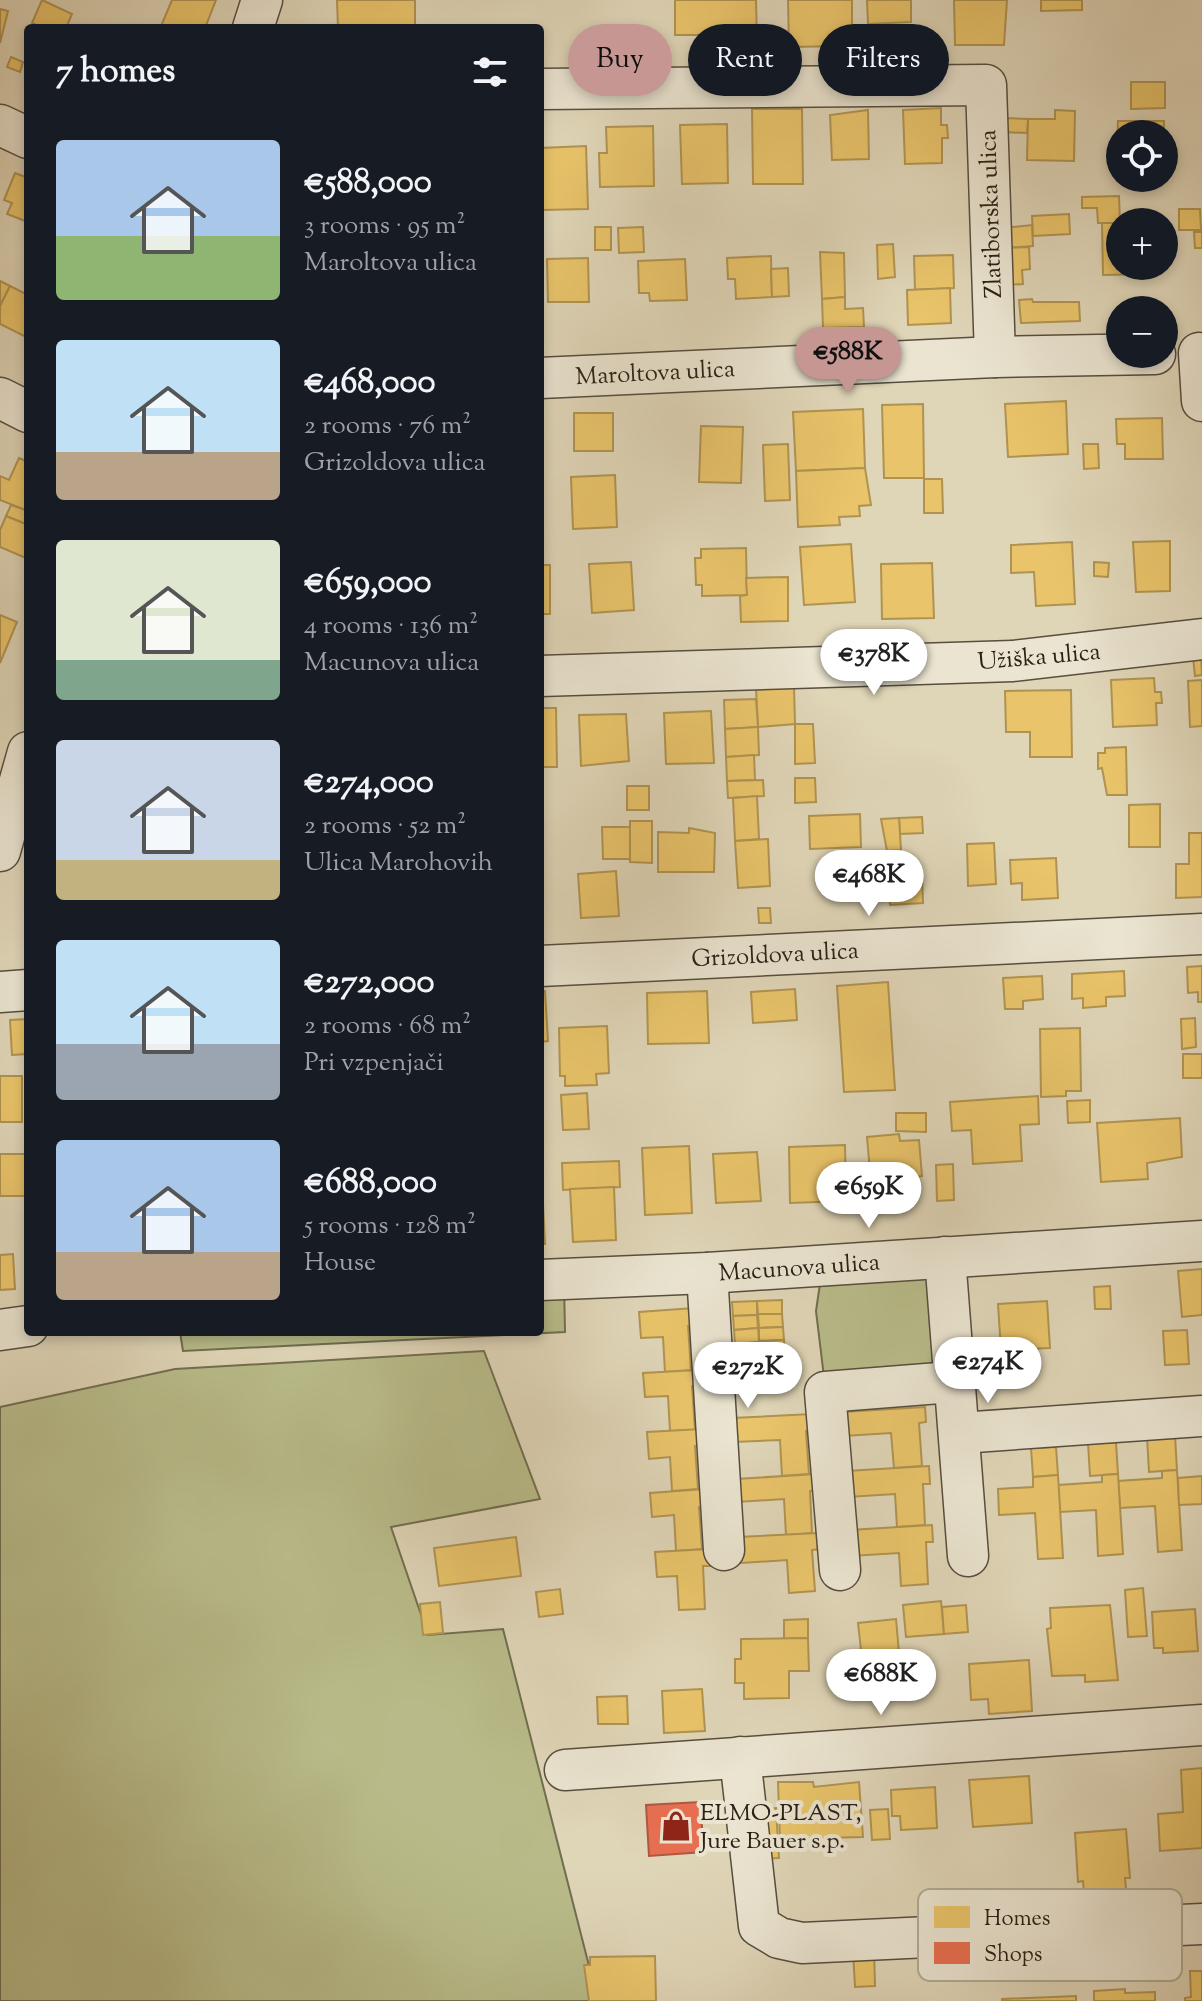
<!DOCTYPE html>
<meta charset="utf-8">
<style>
:root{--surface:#171b24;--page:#20242c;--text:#f1f3f6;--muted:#9ea1a6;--accent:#c59692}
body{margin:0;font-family:"Sorts Mill Goudy",serif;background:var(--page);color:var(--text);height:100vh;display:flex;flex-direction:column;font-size:30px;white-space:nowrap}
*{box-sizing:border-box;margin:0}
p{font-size:26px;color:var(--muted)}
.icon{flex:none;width:44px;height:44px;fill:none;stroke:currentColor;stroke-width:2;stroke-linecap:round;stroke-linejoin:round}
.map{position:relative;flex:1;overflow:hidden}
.details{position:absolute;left:24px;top:24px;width:520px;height:1312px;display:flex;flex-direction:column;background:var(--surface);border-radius:8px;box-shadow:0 4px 12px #0003}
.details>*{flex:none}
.top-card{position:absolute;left:568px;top:24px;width:514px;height:72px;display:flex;gap:16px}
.buttons{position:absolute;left:1106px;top:120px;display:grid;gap:16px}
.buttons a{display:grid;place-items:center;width:72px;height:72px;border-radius:50%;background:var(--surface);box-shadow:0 4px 12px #0003;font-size:40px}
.price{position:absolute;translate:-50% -68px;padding:0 18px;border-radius:28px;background:#fff;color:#222;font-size:26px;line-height:52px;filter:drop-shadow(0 2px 4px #0008)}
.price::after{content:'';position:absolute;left:50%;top:48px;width:24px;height:18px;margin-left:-12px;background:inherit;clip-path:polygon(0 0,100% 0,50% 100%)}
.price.selected{background:var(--accent);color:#111}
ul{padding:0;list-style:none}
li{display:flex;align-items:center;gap:24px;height:200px;padding:0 32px}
li span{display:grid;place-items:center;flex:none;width:224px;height:160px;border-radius:8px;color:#555}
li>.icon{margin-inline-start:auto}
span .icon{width:96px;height:96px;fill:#fffc;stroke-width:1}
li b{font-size:34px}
h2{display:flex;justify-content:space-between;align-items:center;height:96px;padding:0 32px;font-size:34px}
.tag{padding:0 28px;border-radius:36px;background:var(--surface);box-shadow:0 4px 12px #0003;font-size:28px;line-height:72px}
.tag.selected{background:var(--accent);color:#111}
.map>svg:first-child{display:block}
</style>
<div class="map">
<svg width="1202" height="2001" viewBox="0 0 1202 2001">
<rect width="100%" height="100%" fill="#dfd5b7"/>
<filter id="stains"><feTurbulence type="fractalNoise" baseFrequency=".0025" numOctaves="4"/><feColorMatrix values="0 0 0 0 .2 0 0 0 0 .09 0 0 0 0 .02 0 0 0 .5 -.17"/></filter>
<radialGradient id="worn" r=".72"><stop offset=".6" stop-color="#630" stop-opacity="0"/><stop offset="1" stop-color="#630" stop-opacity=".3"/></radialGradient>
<g fill="#b8bb89" stroke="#716e50" stroke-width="2">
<polygon points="929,1261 938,1365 824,1377 816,1311 822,1270"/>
<polygon points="564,1283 565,1332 183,1351 180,1332 540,1332 540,1285"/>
<polygon points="484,1351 540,1499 391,1527 428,1635 503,1629 598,2001 0,2001 0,1407 175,1369"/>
</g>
<g fill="#e9c46a" stroke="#b09351" stroke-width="2">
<polygon points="42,0 72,14 66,28 44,28 32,23"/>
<polygon points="172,0 216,0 205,28 165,28 161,26"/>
<polygon points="337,0 415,0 415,28 338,28"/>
<polygon points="675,0 756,0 757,42 705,42 705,35 675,35"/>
<polygon points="788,0 852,0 852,32 843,32 843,46 789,47"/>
<polygon points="867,0 911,0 911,22 868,24"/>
<polygon points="954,0 1007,0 1004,45 955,45"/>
<polygon points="1041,0 1082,0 1082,10 1041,11"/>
<polygon points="0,9 8,11 0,43"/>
<polygon points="11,57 23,62 20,72 7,67"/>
<polygon points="1131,82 1165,82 1165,108 1131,109"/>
<polygon points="941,108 941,125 947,125 948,138 942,138 942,163 905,164 903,110"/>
<polygon points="752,109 802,109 803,184 753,184"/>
<polygon points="868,110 869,159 832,160 830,115"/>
<polygon points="1055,110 1075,111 1074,161 1027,160 1028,119 1055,119"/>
<polygon points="1003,118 1028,119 1027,133 1002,132"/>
<polygon points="1118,121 1164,121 1164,150 1164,134 1120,134 1117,163"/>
<polygon points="727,124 728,183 682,184 680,125"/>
<polygon points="653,126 654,186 600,187 599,153 607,153 606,127"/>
<polygon points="586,146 588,209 541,210 540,148"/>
<polygon points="15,173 28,178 28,222 7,214 12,203 4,200"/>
<polygon points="1119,196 1120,223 1098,223 1097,208 1082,208 1082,197"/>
<polygon points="1179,209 1200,209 1201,230 1179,230"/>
<polygon points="1069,214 1070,234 1033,236 1032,216"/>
<polygon points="1102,223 1120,223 1120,266 1150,266 1150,274 1103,275"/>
<polygon points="1032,225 1033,246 1004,248 1004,228"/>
<rect x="595" y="227" width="16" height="23"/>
<polygon points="643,227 644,252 619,253 618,228"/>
<polygon points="1194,232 1202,232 1202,248 1195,248"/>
<polygon points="893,244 895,277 878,279 877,245"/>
<polygon points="1029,247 1030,269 1022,270 1023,284 1006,285 1004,248"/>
<polygon points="820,252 844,253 845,297 822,299"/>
<polygon points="953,255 954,288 915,290 914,256"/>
<polygon points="771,256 772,297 736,299 735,279 728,279 727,258"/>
<polygon points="588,258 589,302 548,302 547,259"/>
<polygon points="685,259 687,300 650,301 649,293 639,293 638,261"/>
<polygon points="788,268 789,296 772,297 771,269"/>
<polygon points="0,281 10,286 0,306"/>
<polygon points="10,286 28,295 28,338 0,324 0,306"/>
<polygon points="950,288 951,323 908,325 907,290"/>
<polygon points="845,297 845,309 863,308 864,327 823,328 822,299"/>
<polygon points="1032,299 1033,302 1079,302 1080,321 1021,323 1019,300"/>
<polygon points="1066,401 1068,454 1008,457 1005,404"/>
<polygon points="923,404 924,478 884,478 882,405"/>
<polygon points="863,409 865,468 796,471 793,412"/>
<rect x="574" y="413" width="39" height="38"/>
<polygon points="1162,418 1163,459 1125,459 1125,444 1117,444 1116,419"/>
<polygon points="701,426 743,427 741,483 699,482"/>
<polygon points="788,444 790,500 765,501 763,445"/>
<polygon points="1083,444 1098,444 1099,468 1084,469"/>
<polygon points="19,458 28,462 28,511 0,500 0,476 9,480"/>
<polygon points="865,468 871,505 859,506 860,516 839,517 840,525 798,527 796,471"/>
<polygon points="615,475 617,527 573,529 571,477"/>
<polygon points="924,479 942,479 943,513 924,513"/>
<polygon points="11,505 28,511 28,525 6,516"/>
<polygon points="6,516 28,525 28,559 0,547 0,530"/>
<polygon points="1170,541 1170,591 1136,592 1133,542"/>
<polygon points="1072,542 1075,604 1036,606 1034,572 1011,573 1011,545"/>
<polygon points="851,544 855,602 804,605 800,547"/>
<polygon points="746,548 747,595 702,596 702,585 696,585 695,558 701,558 701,549"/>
<polygon points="631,562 634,610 592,613 589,564"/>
<polygon points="1094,562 1109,563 1108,577 1094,576"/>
<polygon points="932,563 934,618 882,619 881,564"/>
<rect x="540" y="565" width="10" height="49"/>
<polygon points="788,577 788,621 741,622 740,596 747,595 746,578"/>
<polygon points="0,615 17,622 0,663"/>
<polygon points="1201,656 1202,675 1195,676 1193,657"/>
<polygon points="1154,678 1155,692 1161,692 1162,703 1156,703 1157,725 1113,727 1111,680"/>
<polygon points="1202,680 1202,726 1190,727 1188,681"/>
<polygon points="794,687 795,724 758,727 756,689"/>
<polygon points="1071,690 1072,757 1030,757 1030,732 1006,732 1005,691"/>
<polygon points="756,699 758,727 725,729 724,700"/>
<polygon points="540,708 556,708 557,767 540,767"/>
<polygon points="711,711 714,763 666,764 664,713"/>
<polygon points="626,714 629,761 581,766 579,715"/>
<polygon points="795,724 813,724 815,763 795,764"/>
<polygon points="758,727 759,755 726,757 725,729"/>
<polygon points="1126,747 1127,795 1107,795 1102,768 1098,769 1098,753 1105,753 1105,748"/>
<polygon points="754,755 755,780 727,781 726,757"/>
<polygon points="795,778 815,778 816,802 795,803"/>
<polygon points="763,780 764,796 728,798 727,781"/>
<rect x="627" y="786" width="22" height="24"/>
<polygon points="757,796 759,839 735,841 733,798"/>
<polygon points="1160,804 1160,847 1129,847 1129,805"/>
<polygon points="860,814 861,847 810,849 809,816"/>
<polygon points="922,817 923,833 900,834 899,818"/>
<polygon points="899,818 901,850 887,851 881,819"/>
<polygon points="630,821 652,821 652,863 630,862"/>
<polygon points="602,827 630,827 630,859 603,859"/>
<polygon points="689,828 715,833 714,872 658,872 658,832 689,833"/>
<polygon points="1189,833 1202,833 1202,897 1176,898 1176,864 1189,864"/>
<polygon points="768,839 770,886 738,888 735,841"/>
<polygon points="994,843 996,884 968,886 967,844"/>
<polygon points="1056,858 1058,898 1022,900 1022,883 1011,884 1010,860"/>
<polygon points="904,870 912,870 912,876 922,875 923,903 890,905 888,877 904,876"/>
<polygon points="616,871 619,916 581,918 578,874"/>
<polygon points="758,908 770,908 771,923 759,923"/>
<polygon points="1202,966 1202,1002 1198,1002 1198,992 1188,993 1187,967"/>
<polygon points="1124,971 1125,996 1106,997 1106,1006 1083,1008 1083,998 1072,999 1072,974"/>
<polygon points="1042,976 1043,999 1023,1001 1023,1009 1005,1009 1003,978"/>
<polygon points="888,982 895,1090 844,1092 837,986"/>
<polygon points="795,989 797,1020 753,1023 751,992"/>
<polygon points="540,991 545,991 548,1041 540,1042"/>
<polygon points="707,991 709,1043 648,1044 647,993"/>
<polygon points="1195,1018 1196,1047 1182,1049 1181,1019"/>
<polygon points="28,1019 28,1054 12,1055 10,1020"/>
<polygon points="607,1026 609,1073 596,1074 597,1085 565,1086 565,1076 560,1076 559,1028"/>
<polygon points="1080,1028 1081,1091 1066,1091 1066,1096 1041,1097 1040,1029"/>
<rect x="1183" y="1054" width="19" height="24"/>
<rect x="0" y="1076" width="22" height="46"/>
<polygon points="587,1093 589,1129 563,1130 561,1095"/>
<polygon points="1038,1096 1039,1124 1020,1125 1022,1161 973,1164 971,1130 952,1131 950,1102"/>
<polygon points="1090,1100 1090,1122 1068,1123 1067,1101"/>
<polygon points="896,1113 926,1113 926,1132 896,1131"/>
<polygon points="1180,1118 1182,1157 1147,1163 1148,1179 1101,1182 1097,1123"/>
<polygon points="899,1134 900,1141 919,1140 922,1176 917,1177 918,1186 900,1188 899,1180 871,1183 867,1137"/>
<polygon points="845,1145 846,1201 790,1203 789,1147"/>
<polygon points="689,1146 692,1213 645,1215 642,1148"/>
<polygon points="757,1152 761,1201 716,1203 713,1154"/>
<rect x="0" y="1154" width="28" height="42"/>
<polygon points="619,1161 620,1187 563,1190 562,1163"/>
<polygon points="953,1164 954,1200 937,1201 936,1165"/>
<polygon points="614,1187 616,1240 573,1242 570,1189"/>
<polygon points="540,1204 543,1204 545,1244 540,1244"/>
<polygon points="13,1254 15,1289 0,1290 0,1255"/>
<polygon points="1202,1269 1202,1315 1182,1317 1178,1271"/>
<polygon points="1110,1286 1111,1309 1095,1309 1094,1287"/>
<polygon points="782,1300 782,1314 758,1314 757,1301"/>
<polygon points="757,1301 757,1315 733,1316 732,1302"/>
<polygon points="1047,1301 1050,1348 1001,1350 998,1304"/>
<polygon points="694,1308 695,1326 688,1326 691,1370 665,1372 663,1337 641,1338 639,1312"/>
<polygon points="758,1314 782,1314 783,1327 759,1328"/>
<polygon points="757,1315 758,1328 734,1330 733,1316"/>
<polygon points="783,1327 784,1340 759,1341 759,1328"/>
<polygon points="758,1328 759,1342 735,1344 734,1330"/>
<polygon points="1187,1330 1189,1364 1165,1365 1163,1331"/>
<polygon points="784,1340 785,1353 760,1354 759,1341"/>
<polygon points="759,1342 760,1354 735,1356 735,1344"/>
<polygon points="785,1353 786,1366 761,1368 760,1354"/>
<polygon points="760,1354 761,1368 736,1369 735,1356"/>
<polygon points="786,1366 786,1380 762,1381 761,1368"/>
<polygon points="761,1368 761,1381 737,1382 736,1369"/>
<polygon points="698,1370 699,1385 692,1386 695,1430 670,1431 668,1396 645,1397 643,1373"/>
<polygon points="925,1407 926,1422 919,1423 922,1466 894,1468 891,1433 844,1436 843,1412"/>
<polygon points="812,1414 813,1431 806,1431 809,1474 782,1476 780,1440 734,1442 732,1418"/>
<polygon points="702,1429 703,1446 695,1446 698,1489 672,1491 670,1457 649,1459 647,1432"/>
<polygon points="1175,1435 1177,1470 1149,1472 1147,1437"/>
<polygon points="1116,1442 1118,1474 1090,1476 1088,1443"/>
<polygon points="1056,1447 1058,1475 1033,1477 1031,1448"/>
<polygon points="929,1466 930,1484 923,1484 925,1525 897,1527 895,1494 848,1497 847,1471"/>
<polygon points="1177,1470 1182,1550 1158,1552 1155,1506 1120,1508 1118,1481 1162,1478 1162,1471"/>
<polygon points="816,1474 817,1490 810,1491 812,1533 786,1535 784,1499 737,1502 736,1479"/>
<polygon points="1118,1474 1123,1554 1098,1556 1096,1510 1060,1512 1058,1485 1102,1482 1102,1475"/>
<polygon points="1058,1475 1063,1558 1038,1559 1035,1513 999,1515 998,1489 1033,1487 1033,1477"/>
<polygon points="1202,1476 1202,1504 1179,1505 1178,1478"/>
<polygon points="705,1489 706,1506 699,1507 702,1549 676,1551 674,1515 652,1517 650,1493"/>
<polygon points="932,1525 933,1542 926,1542 928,1584 901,1586 899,1553 851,1556 850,1530"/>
<polygon points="819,1533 820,1549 812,1550 815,1591 789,1593 787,1560 741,1563 739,1537"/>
<polygon points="516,1537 521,1576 439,1586 434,1548"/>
<polygon points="709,1549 711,1566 703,1566 705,1609 679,1610 677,1576 657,1577 655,1552"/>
<polygon points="1143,1588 1147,1636 1128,1637 1125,1590"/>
<polygon points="560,1589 563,1614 539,1617 536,1592"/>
<polygon points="941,1601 944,1634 906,1637 903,1605"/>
<polygon points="440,1602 443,1633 423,1635 420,1604"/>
<polygon points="966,1605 968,1632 944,1634 942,1607"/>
<polygon points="1110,1605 1118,1680 1085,1682 1085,1675 1052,1676 1047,1629 1051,1628 1050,1608"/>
<polygon points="1195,1609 1198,1651 1163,1653 1163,1648 1154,1648 1152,1612"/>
<polygon points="808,1619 808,1638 784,1639 784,1620"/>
<polygon points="896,1619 900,1664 863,1668 858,1623"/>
<polygon points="808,1638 809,1671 789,1671 789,1698 744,1699 744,1683 735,1683 735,1659 741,1659 741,1639"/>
<polygon points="1029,1660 1032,1711 989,1714 988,1699 971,1700 969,1664"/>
<polygon points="702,1689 705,1731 664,1733 662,1691"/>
<polygon points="627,1696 628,1724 598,1724 597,1697"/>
<polygon points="1202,1768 1202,1848 1160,1851 1158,1814 1183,1812 1181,1770"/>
<polygon points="1029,1776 1032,1823 973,1827 969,1780"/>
<polygon points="778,1782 813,1782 814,1787 859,1782 863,1837 780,1839"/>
<polygon points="935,1787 937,1828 901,1830 900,1816 892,1816 891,1790"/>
<polygon points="776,1808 779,1858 756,1859 753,1810"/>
<polygon points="888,1809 890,1839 872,1840 870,1810"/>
<polygon points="1126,1829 1130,1878 1125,1878 1126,1889 1084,1892 1083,1881 1078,1882 1075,1833"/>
<polygon points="874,1950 875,1986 855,1987 853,1951"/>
<polygon points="655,1956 656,2001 589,2001 584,1965 590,1965 590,1957"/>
<polygon points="1190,1971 1202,1971 1202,2001 1185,2001 1185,1998 1191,1997"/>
<polygon points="1125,1989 1125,1993 1155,1992 1155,2001 1094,2001 1094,1991"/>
<polygon points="1076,1996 1076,2001 1002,2001 1002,1999"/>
</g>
<polygon fill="#e76f51" stroke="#ae5840" stroke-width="2" points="700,1802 704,1852 649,1856 646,1805"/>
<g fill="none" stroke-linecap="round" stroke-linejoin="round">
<g stroke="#574e3f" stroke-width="43">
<g id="minor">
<polyline points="253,28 262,0"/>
<polyline points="540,89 986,85 995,357"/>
<polyline points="0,125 28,138"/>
<polyline points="1199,353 1202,401"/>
<polyline points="540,378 995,357 1155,354"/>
<polyline points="0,398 28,412"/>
<polyline points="540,676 1013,661 1202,639"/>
<polyline points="0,851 28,752"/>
<polyline points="540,966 1202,934"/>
<polyline points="0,992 28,990"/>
<polyline points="945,1257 968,1556"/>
<polyline points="707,1273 724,1550"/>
<polyline points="540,1280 707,1273 1202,1241"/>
<polyline points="0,1330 28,1326"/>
<polyline points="960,1433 1202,1416"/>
<polyline points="840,1570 825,1392 952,1382"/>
<polyline points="740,1757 759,1926 779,1938 802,1943 1202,1924"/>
<polyline points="565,1770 1202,1725"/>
</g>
</g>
<use href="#minor" stroke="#eae4d0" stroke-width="40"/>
</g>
<defs>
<g id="shop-bare" transform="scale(2.4)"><path d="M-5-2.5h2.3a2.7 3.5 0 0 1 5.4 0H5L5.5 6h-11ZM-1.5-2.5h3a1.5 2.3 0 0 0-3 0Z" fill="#8f2418" stroke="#eae4d0" stroke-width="2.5" paint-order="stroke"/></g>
</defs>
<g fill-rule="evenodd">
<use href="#shop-bare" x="676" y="1826"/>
</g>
<g text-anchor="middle" stroke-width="8" stroke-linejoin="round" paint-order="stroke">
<g font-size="24" fill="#2a2117" stroke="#eae4d0">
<text transform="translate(990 214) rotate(-92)" y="8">Zlatiborska ulica</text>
<text transform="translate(655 372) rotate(-3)" y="8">Maroltova ulica</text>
<text transform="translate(1039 656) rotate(-5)" y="8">Užiška ulica</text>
<text transform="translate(775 954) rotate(-3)" y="8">Grizoldova ulica</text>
<text transform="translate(799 1267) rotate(-4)" y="8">Macunova ulica</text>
</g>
<g font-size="24" fill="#2a2117" stroke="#eae4d0" text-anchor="start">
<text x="700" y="1820">ELMO-PLAST,<tspan x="700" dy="28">Jure Bauer s.p.</tspan></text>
</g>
</g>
<rect x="918" y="1889" width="264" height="92" rx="12" fill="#eae4d0" stroke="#b0aa98" stroke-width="2"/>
<rect x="934" y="1906" width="36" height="22" fill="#e9c46a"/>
<rect x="934" y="1942" width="36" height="22" fill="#e76f51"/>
<g font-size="22" fill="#2a2117">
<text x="984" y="1925">Homes</text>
<text x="984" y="1961">Shops</text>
</g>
<rect width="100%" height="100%" filter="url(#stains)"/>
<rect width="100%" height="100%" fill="url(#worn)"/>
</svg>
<div class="buttons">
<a><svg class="icon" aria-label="locate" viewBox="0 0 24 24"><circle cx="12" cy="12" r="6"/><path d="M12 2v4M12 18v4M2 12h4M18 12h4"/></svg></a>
<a>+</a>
<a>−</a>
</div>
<b class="price selected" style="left:848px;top:395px">€588K</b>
<b class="price" style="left:874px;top:697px">€378K</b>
<b class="price" style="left:869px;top:918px">€468K</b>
<b class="price" style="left:869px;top:1230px">€659K</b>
<b class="price" style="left:988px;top:1405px">€274K</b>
<b class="price" style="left:748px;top:1410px">€272K</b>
<b class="price" style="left:881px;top:1717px">€688K</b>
<div class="top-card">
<a class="tag selected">Buy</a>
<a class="tag">Rent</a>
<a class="tag">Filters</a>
</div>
<section class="details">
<h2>7 homes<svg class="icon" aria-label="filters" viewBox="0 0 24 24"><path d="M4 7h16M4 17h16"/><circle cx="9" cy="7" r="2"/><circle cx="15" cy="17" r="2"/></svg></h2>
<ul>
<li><span style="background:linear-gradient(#a9c7e8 60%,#8fb573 0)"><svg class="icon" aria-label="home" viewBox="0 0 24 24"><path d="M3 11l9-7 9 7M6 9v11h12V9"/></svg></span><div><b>€588,000</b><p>3 rooms · 95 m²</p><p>Maroltova ulica</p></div></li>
<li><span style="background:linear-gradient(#bfe0f5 70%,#b9a48a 0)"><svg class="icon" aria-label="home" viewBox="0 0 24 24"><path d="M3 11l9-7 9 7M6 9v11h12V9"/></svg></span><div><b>€468,000</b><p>2 rooms · 76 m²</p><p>Grizoldova ulica</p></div></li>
<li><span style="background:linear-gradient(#dfe7d0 75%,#7fa58c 0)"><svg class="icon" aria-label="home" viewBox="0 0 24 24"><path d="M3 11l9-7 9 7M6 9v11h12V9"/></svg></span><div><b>€659,000</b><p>4 rooms · 136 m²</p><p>Macunova ulica</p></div></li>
<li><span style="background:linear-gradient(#c9d6e8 75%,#c2b280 0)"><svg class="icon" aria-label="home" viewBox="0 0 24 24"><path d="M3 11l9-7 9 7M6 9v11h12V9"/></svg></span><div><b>€274,000</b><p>2 rooms · 52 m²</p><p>Ulica Marohovih</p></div></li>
<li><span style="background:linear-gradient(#bfe0f5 65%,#9aa5b1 0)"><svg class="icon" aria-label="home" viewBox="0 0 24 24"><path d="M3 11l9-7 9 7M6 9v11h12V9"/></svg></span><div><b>€272,000</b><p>2 rooms · 68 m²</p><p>Pri vzpenjači</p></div></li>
<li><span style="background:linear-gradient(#a9c7e8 70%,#b9a48a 0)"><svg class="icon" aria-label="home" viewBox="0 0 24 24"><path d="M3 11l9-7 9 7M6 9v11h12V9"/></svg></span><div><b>€688,000</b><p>5 rooms · 128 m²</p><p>House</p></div></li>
</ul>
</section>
</div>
